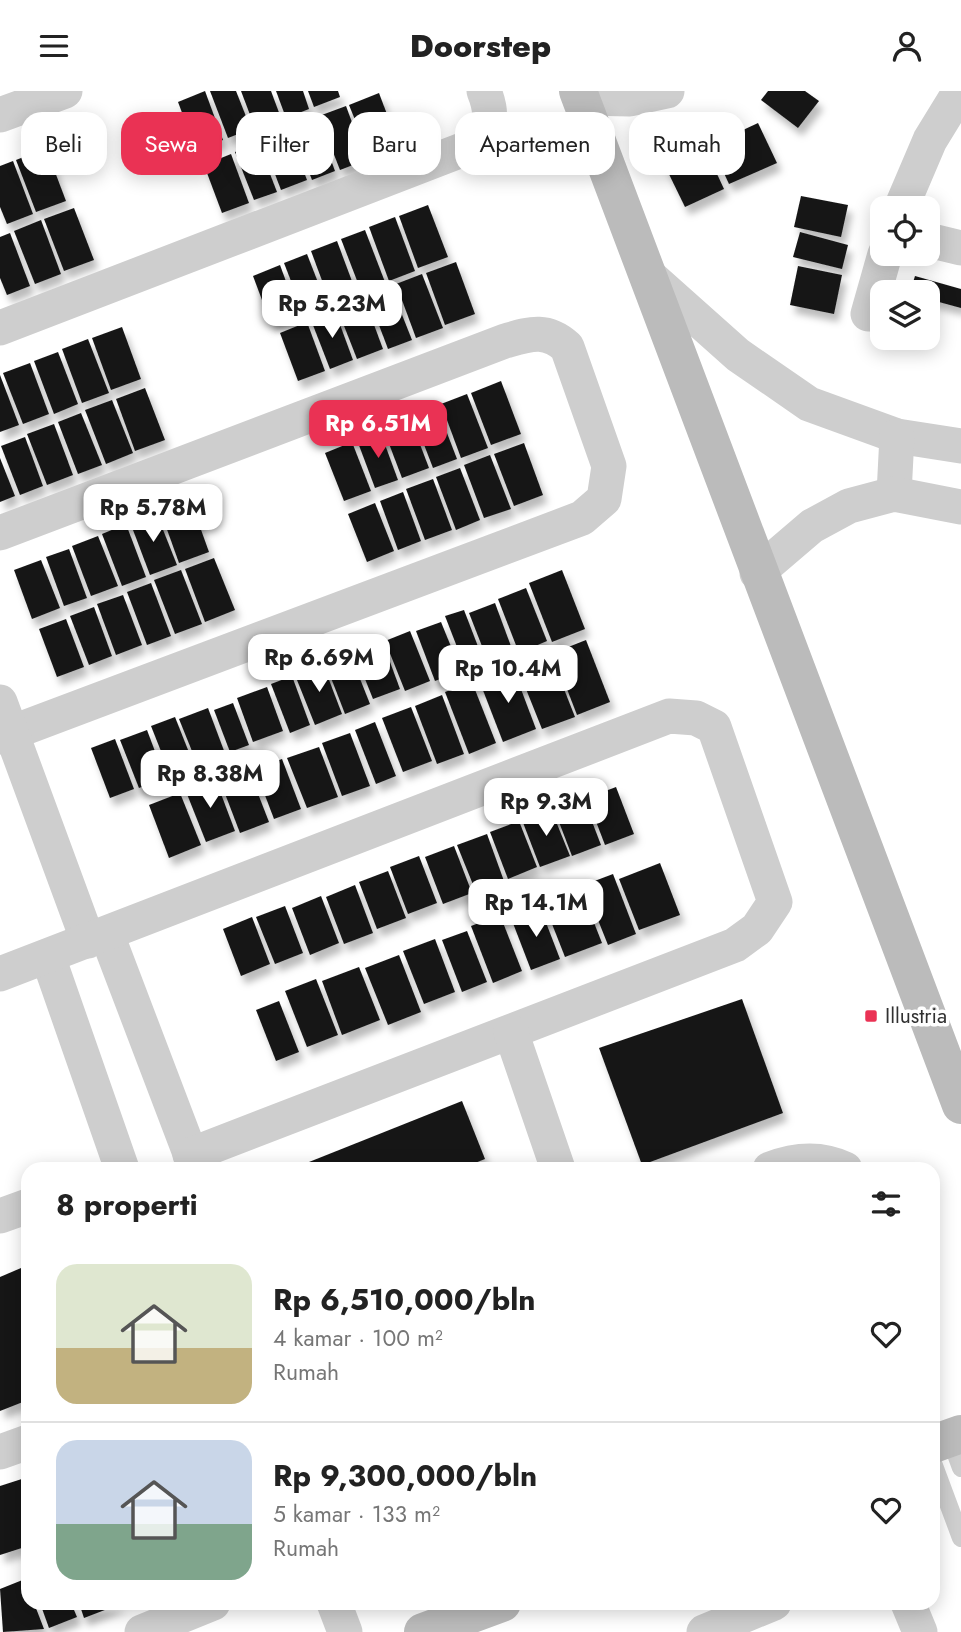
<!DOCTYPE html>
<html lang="id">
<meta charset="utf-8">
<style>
:root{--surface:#fff;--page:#f2f2f2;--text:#222;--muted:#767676;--line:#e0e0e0;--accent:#ea3254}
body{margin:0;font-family:Jost,sans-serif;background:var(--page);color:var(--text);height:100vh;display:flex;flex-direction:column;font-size:26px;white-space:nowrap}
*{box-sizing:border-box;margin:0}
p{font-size:23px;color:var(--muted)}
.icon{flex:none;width:38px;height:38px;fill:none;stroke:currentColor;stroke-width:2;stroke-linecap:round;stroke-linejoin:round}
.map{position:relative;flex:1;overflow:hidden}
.panel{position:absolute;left:21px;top:1071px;width:919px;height:448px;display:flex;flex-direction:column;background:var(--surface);border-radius:21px;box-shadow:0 4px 18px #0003}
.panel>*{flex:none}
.hud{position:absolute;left:21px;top:21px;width:920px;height:63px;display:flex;gap:14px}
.fabs{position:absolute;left:870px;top:105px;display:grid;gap:14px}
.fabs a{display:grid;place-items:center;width:70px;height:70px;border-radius:14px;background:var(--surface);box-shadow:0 4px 18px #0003;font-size:35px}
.price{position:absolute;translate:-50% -60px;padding:0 16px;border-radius:14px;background:#fff;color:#222;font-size:23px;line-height:46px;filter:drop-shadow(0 2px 4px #0008)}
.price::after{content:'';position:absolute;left:50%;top:42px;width:21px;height:16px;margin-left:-10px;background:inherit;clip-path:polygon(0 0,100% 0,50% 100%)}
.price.current{background:var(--accent);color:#fff}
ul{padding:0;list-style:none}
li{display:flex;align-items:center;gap:21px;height:175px;padding:0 35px}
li+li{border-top:2px solid var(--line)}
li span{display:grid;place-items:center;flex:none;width:196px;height:140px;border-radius:21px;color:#555}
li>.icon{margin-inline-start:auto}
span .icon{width:84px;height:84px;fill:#fffc;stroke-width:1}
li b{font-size:30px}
h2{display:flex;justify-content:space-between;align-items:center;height:84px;padding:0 35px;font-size:30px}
.tag{padding:0 24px;border-radius:21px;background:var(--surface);box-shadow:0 4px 18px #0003;font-size:24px;line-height:63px}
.tag.current{background:var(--accent);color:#fff}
header{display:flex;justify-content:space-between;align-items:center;height:91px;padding:0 35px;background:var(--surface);font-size:32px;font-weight:800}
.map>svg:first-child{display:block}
</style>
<header><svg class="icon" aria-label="menu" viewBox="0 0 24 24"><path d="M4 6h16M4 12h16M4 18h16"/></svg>Doorstep<svg class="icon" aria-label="person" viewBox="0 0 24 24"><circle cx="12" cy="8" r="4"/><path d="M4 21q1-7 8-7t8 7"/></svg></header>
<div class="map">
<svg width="961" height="1541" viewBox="0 0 961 1541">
<defs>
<filter id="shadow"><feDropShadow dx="4.5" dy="8" stdDeviation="3.5" flood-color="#0004"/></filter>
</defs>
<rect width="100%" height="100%" fill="#fff"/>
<g fill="#181818" filter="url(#shadow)">
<polygon points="205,0 223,49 196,59 178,11"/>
<polygon points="210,0 236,0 251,38 228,47"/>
<polygon points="241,0 271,0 281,27 255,37"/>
<polygon points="276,0 303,0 309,18 286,27"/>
<polygon points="308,0 338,0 340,6 314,16"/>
<polygon points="768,0 805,0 819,10 798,37 761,9"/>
<polygon points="379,2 399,55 370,66 349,14"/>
<polygon points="346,15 366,69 340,79 319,25"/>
<polygon points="316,28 335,80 312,89 292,37"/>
<polygon points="758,32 777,72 729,93 711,54"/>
<polygon points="288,39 307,89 281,99 262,49"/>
<polygon points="258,52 277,101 254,109 235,61"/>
<polygon points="704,55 724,98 685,116 664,73"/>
<polygon points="46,57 66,110 36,121 16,69"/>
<polygon points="231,63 249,112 222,122 204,74"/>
<polygon points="13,70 33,123 7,133 0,116 0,75"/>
<polygon points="801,105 848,114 841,146 794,136"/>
<polygon points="428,114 448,166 418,177 399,125"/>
<polygon points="74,117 94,169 64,180 44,128"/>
<polygon points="395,126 415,180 389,190 369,136"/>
<polygon points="41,129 61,183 35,193 14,140"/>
<polygon points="365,139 385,191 361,200 341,148"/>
<polygon points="800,141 848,154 842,178 793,166"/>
<polygon points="10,142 30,195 7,204 0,187 0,146"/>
<polygon points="337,150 356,201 330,211 311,160"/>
<polygon points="307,163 326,212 303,221 284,172"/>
<polygon points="456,171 475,223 445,234 426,182"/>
<polygon points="280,174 298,223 271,233 253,185"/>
<polygon points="798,175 842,184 834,223 790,214"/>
<polygon points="422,183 443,237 416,247 396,193"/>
<polygon points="915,185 961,198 961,217 928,208 928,201 910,201"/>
<polygon points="391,196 412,249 388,258 368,205"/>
<polygon points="364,207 383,258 357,268 337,217"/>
<polygon points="335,220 353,269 330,278 311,229"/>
<polygon points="307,231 325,280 298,290 280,242"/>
<polygon points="122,236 141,288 111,299 92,247"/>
<polygon points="88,248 109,302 82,312 62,258"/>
<polygon points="58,261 78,313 54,323 34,270"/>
<polygon points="30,272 49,323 23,333 3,282"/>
<polygon points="0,284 19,334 0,341"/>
<polygon points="501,290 521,343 491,354 471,302"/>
<polygon points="145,297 165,349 135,360 116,308"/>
<polygon points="467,303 488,357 461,367 441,313"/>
<polygon points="112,309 133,362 106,373 85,319"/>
<polygon points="437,316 457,368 433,377 413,325"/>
<polygon points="81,322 102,374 78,383 58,331"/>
<polygon points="410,327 429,377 402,387 383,337"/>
<polygon points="54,333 73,384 47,394 27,343"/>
<polygon points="380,340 398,389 375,397 357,349"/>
<polygon points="25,346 43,395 20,404 1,355"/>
<polygon points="352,351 371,400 344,410 325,362"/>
<polygon points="524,352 543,404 514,415 494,363"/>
<polygon points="490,364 511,418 484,427 464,374"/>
<polygon points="0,367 15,405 0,411"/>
<polygon points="460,377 480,429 456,439 436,386"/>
<polygon points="433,388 452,439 425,449 406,398"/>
<polygon points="403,401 421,450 398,459 380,410"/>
<polygon points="190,408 209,461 179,472 160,419"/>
<polygon points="375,412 394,460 367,471 348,423"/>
<polygon points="156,421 177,474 150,484 130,431"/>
<polygon points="126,433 146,486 122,495 102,443"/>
<polygon points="98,445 118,495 91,505 72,455"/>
<polygon points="69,458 87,507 64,515 46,466"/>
<polygon points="214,467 235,519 205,531 185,478"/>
<polygon points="41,469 60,517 32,528 14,479"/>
<polygon points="181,479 202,533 175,543 154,489"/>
<polygon points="562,479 585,538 552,551 529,492"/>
<polygon points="151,492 171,545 147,554 127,501"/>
<polygon points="526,497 547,550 519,562 498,508"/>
<polygon points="123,504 142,554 116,564 97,513"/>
<polygon points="495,512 512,558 487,568 469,522"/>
<polygon points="94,516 112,565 89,574 70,525"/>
<polygon points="464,519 484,571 466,579 445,525"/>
<polygon points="66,528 84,576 57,586 39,538"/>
<polygon points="441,531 461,580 435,590 416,540"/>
<polygon points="410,540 430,590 405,600 385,550"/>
<polygon points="586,549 610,611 577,624 553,562"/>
<polygon points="383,552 400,598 373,608 355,563"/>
<polygon points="351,565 370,613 345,623 326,574"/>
<polygon points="551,565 575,626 542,638 518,578"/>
<polygon points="323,573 342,623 315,634 295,584"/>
<polygon points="513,577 536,638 503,651 479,589"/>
<polygon points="292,585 310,634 290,642 271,593"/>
<polygon points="472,591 496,652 469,663 445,601"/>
<polygon points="267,596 283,640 253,651 237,607"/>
<polygon points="442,604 464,663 437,673 415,615"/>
<polygon points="233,612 249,654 230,661 214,619"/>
<polygon points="411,616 432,670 403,681 382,627"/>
<polygon points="208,617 226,665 198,675 179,628"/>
<polygon points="175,626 194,674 170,683 151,635"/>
<polygon points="375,631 396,685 376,693 355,639"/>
<polygon points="147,639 165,687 139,697 120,649"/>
<polygon points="350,642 370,695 342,705 322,652"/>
<polygon points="115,648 134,698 110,707 91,657"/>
<polygon points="319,656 338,706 307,717 287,667"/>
<polygon points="282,668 301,718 274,728 255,678"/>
<polygon points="248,677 269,731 240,742 219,687"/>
<polygon points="215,687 235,740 206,751 185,698"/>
<polygon points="616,696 634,743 605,754 587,707"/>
<polygon points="180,702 201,754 169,767 149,714"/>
<polygon points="583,707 601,754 572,765 554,718"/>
<polygon points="551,718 570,765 540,776 522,729"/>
<polygon points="519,730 537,776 508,788 490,741"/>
<polygon points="487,743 504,790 476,801 457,754"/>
<polygon points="454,755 472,802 443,813 425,766"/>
<polygon points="419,765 437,812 408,823 390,776"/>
<polygon points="660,772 680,824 639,839 619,788"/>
<polygon points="388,780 406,827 377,838 359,791"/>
<polygon points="613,783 636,843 608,854 584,794"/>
<polygon points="578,791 602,852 565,866 541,805"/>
<polygon points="355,794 373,842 344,853 326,806"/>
<polygon points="321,805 339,852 310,864 292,817"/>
<polygon points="285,815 303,862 275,873 256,826"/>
<polygon points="540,816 560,868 531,879 511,827"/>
<polygon points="500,824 522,880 493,892 471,835"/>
<polygon points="252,826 270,873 241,885 223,838"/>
<polygon points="467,840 487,891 462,901 442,849"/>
<polygon points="435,848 455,901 424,913 403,860"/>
<polygon points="399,864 421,921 388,934 365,877"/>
<polygon points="359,876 380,929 342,944 322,890"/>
<polygon points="316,888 338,944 307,956 285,900"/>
<polygon points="742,908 783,1022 642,1074 599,957"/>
<polygon points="279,910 299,961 276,970 256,919"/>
<polygon points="462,1010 485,1068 460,1078 312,1078 309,1071"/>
<polygon points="28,1174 28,1309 0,1320 0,1186"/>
<polygon points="28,1386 28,1455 0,1464 0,1395"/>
<polygon points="25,1488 28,1512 34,1512 44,1538 3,1541 0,1498"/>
<polygon points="40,1512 71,1512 77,1526 49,1537"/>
<polygon points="79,1512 123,1512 84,1527"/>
</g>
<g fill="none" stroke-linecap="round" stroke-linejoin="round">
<g stroke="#cecece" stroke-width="18">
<polyline points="950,1347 961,1377"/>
<polyline points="933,1372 961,1447"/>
</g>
<g stroke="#cecece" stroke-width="35">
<polyline points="581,7 630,8 667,0"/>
<polyline points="0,24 65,0"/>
<polyline points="901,117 930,49 960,0"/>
<polyline points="928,149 961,157"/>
<polyline points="646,182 738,264 809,313 897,345 961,355"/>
<polyline points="868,223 885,163"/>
<path d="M0 237 475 54C492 37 493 22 484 0"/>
<polyline points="894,403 897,345"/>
<path d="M0 442 505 250C530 243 546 237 567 256L609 375 604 408 582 427 0 646"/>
<polyline points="757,482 812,435 849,415 894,403 961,416"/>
<polyline points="0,611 88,850"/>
<polyline points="107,844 196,1078"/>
<polyline points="48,866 122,1078"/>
<polyline points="0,883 669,625 696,627 714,636 775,811 757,838 735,854 190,1064"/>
<polyline points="511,941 558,1078"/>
<path d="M770 1078C796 1068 820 1066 845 1078"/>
<polyline points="0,1125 28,1115"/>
<polyline points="0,1361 28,1351"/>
<polyline points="334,1512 345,1541"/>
<polyline points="908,1512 920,1541"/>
<polyline points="142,1541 213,1512"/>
<polyline points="704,1541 774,1512"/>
</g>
<g stroke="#bbb" stroke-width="38">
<polyline points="578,0 961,1014"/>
<polyline points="933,1353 961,1343"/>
<polyline points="423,1541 502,1512"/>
</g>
</g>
<rect fill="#ea3254" stroke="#fff" stroke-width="2.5" x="864" y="918" width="14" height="14" rx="3.5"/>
<g text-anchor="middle" stroke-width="7" stroke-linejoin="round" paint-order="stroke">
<g font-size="21" fill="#313131" stroke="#fff" text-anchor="start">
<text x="885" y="932">Illustria</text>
</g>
</g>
</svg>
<div class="fabs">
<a><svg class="icon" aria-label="locate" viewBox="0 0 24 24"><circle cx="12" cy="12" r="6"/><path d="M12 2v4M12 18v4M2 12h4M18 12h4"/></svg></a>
<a><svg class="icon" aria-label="layers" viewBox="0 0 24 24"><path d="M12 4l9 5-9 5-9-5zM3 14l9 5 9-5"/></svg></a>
</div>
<b class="price" style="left:332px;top:249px">Rp 5.23M</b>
<b class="price current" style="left:378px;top:369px">Rp 6.51M</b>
<b class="price" style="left:153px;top:453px">Rp 5.78M</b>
<b class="price" style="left:319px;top:603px">Rp 6.69M</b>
<b class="price" style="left:508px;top:614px">Rp 10.4M</b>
<b class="price" style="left:210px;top:719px">Rp 8.38M</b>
<b class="price" style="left:546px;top:747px">Rp 9.3M</b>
<b class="price" style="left:536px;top:848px">Rp 14.1M</b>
<div class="hud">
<a class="tag">Beli</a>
<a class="tag current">Sewa</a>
<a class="tag">Filter</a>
<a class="tag">Baru</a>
<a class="tag">Apartemen</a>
<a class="tag">Rumah</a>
</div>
<section class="panel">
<h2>8 properti<svg class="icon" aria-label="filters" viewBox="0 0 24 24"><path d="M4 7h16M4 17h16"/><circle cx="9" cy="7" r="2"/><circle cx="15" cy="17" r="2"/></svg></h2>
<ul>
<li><span style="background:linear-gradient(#dfe7d0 60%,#c2b280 0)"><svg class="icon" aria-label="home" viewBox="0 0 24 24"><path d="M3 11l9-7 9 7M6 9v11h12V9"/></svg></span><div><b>Rp 6,510,000/bln</b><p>4 kamar · 100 m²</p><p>Rumah</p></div><svg class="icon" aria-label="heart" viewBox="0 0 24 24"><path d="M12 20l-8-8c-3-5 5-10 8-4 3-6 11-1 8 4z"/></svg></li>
<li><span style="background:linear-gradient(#c9d6e8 60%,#7fa58c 0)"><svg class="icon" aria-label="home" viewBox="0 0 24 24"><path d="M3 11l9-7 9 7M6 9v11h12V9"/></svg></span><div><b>Rp 9,300,000/bln</b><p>5 kamar · 133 m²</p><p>Rumah</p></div><svg class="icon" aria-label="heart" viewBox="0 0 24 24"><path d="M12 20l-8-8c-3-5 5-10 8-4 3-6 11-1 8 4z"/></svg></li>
</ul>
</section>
</div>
